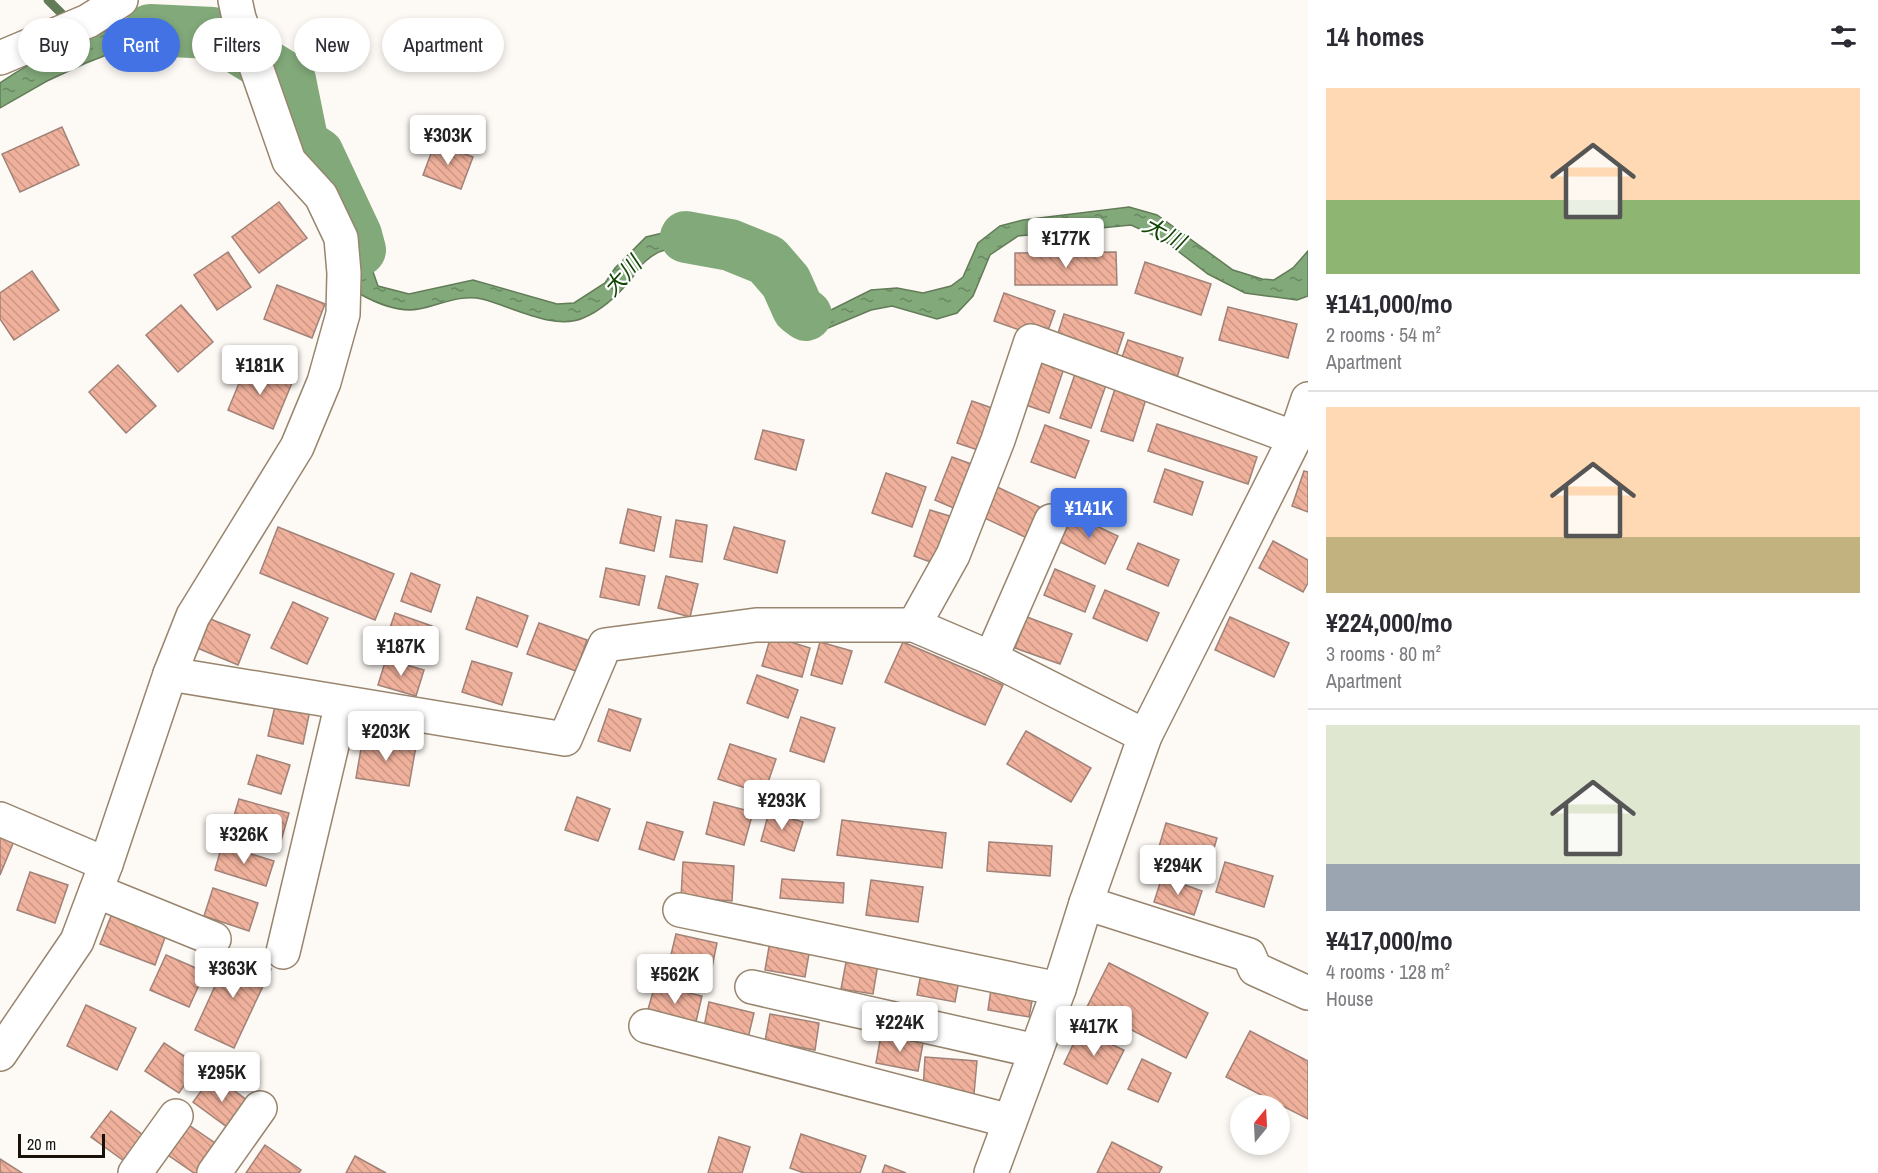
<!DOCTYPE html>
<meta charset="utf-8">
<style>
:root{--surface:#fff;--page:#f2f2f3;--text:#2b2b33;--muted:#7c7c81;--line:#e1e1e2;--accent:#4272e3}
body{margin:0;font-family:"Archivo Narrow","Noto Sans JP",sans-serif;background:var(--page);color:var(--text);height:100vh;display:flex;flex-direction:column;font-size:22px;white-space:nowrap}
*{box-sizing:border-box;margin:0}
p{font-size:20px;color:var(--muted)}
.icon{flex:none;width:33px;height:33px;fill:none;stroke:currentColor;stroke-width:2;stroke-linecap:round;stroke-linejoin:round}
.map{position:relative;flex:1;overflow:hidden}
.side{display:flex;flex-direction:column;background:var(--surface);width:570px}
.side>*{flex:none}
.banner{position:absolute;left:18px;top:18px;width:570px;height:54px;display:flex;gap:12px}
.needle{width:39px;rotate:18deg}
.controls{position:absolute;left:1230px;top:1095px;display:grid;gap:12px}
.controls a{display:grid;place-items:center;width:60px;height:60px;border-radius:50%;background:var(--surface);box-shadow:0 3px 9px #0003;font-size:30px}
.scale{position:absolute;left:18px;bottom:15px;width:87px;box-sizing:border-box;padding-left:6px;border:3px solid #181209;border-top:0;font-size:16px;line-height:21px;white-space:nowrap;color:#181209;-webkit-text-stroke:4px #fff;paint-order:stroke}
.price{position:absolute;translate:-50% -51px;padding:0 14px;border-radius:6px;background:#fff;color:#222;font-size:20px;line-height:39px;filter:drop-shadow(0 2px 3px #0008)}
.price::after{content:'';position:absolute;left:50%;top:36px;width:18px;height:14px;margin-left:-9px;background:inherit;clip-path:polygon(0 0,100% 0,50% 100%)}
.price.selected{background:var(--accent);color:#fff}
ul{padding:0;list-style:none}
li{display:grid;align-content:center;gap:12px;height:318px;padding:0 18px}
li+li{border-top:2px solid var(--line)}
li span{display:grid;place-items:center;height:186px;border-radius:0px;color:#555}
li>.icon{margin-inline-start:auto}
span .icon{width:108px;height:108px;fill:#fffc;stroke-width:1}
li b{font-size:26px}
h2{display:flex;justify-content:space-between;align-items:center;height:72px;padding:0 18px;font-size:26px}
.tag{padding:0 21px;border-radius:27px;background:var(--surface);box-shadow:0 3px 9px #0003;font-size:21px;line-height:54px}
.tag.selected{background:var(--accent);color:#fff}
main{display:flex;flex:1;min-height:0}
.map>svg:first-child{display:block}
</style>
<main>
<div class="map">
<svg width="1308" height="1173" viewBox="0 0 1308 1173">
<defs>
<pattern id="water-ripples" width="26" height="14" patternUnits="userSpaceOnUse" patternTransform="scale(1.5)"><rect width="26" height="14" fill="#82a97a"/><path d="M2 4q2-2 4 0t4 0M15 11q2-2 4 0t4 0" fill="none" stroke="#698862"/></pattern>
<pattern id="building-back-hatch" width="6" height="6" patternUnits="userSpaceOnUse" patternTransform="scale(1.5)"><rect width="6" height="6" fill="#f0b19c"/><path d="M-1 5l2 2M0 0l6 6M5-1l2 2" fill="none" stroke="#cd9785"/></pattern>
</defs>
<rect width="100%" height="100%" fill="#fdf9f4"/>
<g fill="url(#water-ripples)" stroke="#627c58" stroke-width="1.5">
<path d="M139 23H216L223 43 215 47 198 44 132 45 86 63 47 81 0 108V83C39 56 92 31 139 23Z"/>
<polygon points="270,59 297,77 311,139 322,145 316,165 296,156"/>
<path d="M345 192 378 286 409 294 473 280 557 304 574 303 605 283 615 268 646 237 667 232 696 231 757 248 751 266C719 255 676 234 647 260 641 264 637 272 632 278 619 294 603 310 583 318 554 331 511 306 482 299 460 294 440 305 419 309 398 313 376 303 358 293L337 210Z"/>
<path d="M1129 207 1157 215 1233 270 1262 279 1274 280 1293 268 1308 251V296L1297 300 1245 293 1208 274 1162 239 1131 225 1018 236 990 255 973 296 957 313 937 319 892 306 871 310 821 331 801 327 786 311 760 267 766 251C785 270 797 291 809 314L821 315 871 290 897 288 923 293 951 286 963 277 978 243 1000 226 1023 220Z"/>
</g>
<g fill="none" stroke-linecap="round" stroke-linejoin="round">
<polyline stroke="#627c58" stroke-width="9" points="48,0 70,22"/>
<g stroke="#82a97a" stroke-width="52">
<polyline points="150,30 213,33 290,80 303,144 318,154 356,235 360,250"/>
<polyline points="686,237 730,245 767,260 786,282 798,309 806,315"/>
</g>
</g>
<g fill="url(#building-back-hatch)" stroke="#a08278" stroke-width="1.5">
<polygon points="62,127 79,165 20,192 2,154"/>
<polygon points="435,143 473,157 461,189 423,175"/>
<polygon points="279,202 307,238 259,273 232,237"/>
<polygon points="228,252 251,287 217,310 194,275"/>
<polygon points="1116,252 1117,285 1015,285 1015,253"/>
<polygon points="1145,262 1211,284 1201,315 1135,293"/>
<polygon points="32,271 59,310 14,340 0,319 0,293"/>
<polygon points="277,285 325,304 312,338 264,319"/>
<polygon points="1004,293 1055,311 1045,339 994,321"/>
<polygon points="181,305 213,342 178,372 146,335"/>
<polygon points="1228,307 1297,324 1288,358 1219,340"/>
<polygon points="1064,314 1124,333 1114,363 1055,343"/>
<polygon points="1128,340 1183,358 1175,384 1119,366"/>
<polygon points="1036,356 1065,365 1049,413 1020,403"/>
<polygon points="247,364 292,383 273,429 228,410"/>
<polygon points="118,365 156,406 126,433 89,392"/>
<polygon points="1075,374 1106,385 1091,428 1060,418"/>
<polygon points="1115,389 1146,399 1133,441 1101,431"/>
<polygon points="972,401 995,409 981,451 957,443"/>
<polygon points="1157,424 1257,457 1248,484 1148,451"/>
<polygon points="1045,425 1089,441 1075,478 1031,462"/>
<polygon points="763,430 804,440 796,470 755,459"/>
<polygon points="952,457 974,465 956,509 935,500"/>
<polygon points="1165,469 1203,482 1192,515 1154,502"/>
<polygon points="1304,471 1308,472 1308,512 1292,506"/>
<polygon points="886,473 926,487 912,527 872,513"/>
<polygon points="993,485 1042,508 1027,538 978,515"/>
<polygon points="628,509 661,517 654,551 620,543"/>
<polygon points="930,510 953,517 936,564 914,556"/>
<polygon points="1073,515 1118,536 1105,564 1060,542"/>
<polygon points="676,520 707,525 702,562 670,557"/>
<polygon points="278,527 394,574 375,620 260,573"/>
<polygon points="734,527 785,541 777,573 724,559"/>
<polygon points="1273,541 1308,560 1308,583 1303,592 1259,568"/>
<polygon points="1138,543 1179,560 1168,586 1127,569"/>
<polygon points="606,568 645,576 639,605 600,597"/>
<polygon points="1055,569 1095,586 1085,612 1044,595"/>
<polygon points="411,573 440,585 431,612 401,601"/>
<polygon points="666,576 698,584 690,617 658,608"/>
<polygon points="1105,590 1159,613 1147,641 1093,618"/>
<polygon points="477,597 528,616 517,647 466,629"/>
<polygon points="293,602 328,618 307,664 271,648"/>
<polygon points="395,613 432,626 423,650 387,637"/>
<polygon points="1027,617 1072,634 1060,664 1015,648"/>
<polygon points="1230,617 1289,643 1274,677 1215,650"/>
<polygon points="208,618 250,635 238,665 195,647"/>
<polygon points="539,623 587,640 576,671 527,654"/>
<polygon points="771,636 810,648 802,677 762,666"/>
<polygon points="820,642 852,651 842,684 811,675"/>
<polygon points="903,642 1003,685 985,725 885,682"/>
<polygon points="386,659 424,670 416,696 378,685"/>
<polygon points="472,661 512,673 502,705 462,692"/>
<polygon points="757,675 798,690 788,718 747,703"/>
<polygon points="276,702 310,710 303,744 268,736"/>
<polygon points="609,709 641,719 630,751 598,741"/>
<polygon points="801,717 835,728 824,762 790,751"/>
<polygon points="1026,731 1091,768 1071,802 1007,764"/>
<polygon points="363,737 416,746 409,786 356,778"/>
<polygon points="730,744 776,759 764,794 718,779"/>
<polygon points="257,755 290,765 281,794 248,784"/>
<polygon points="577,797 610,809 598,841 565,830"/>
<polygon points="239,799 289,813 281,841 231,826"/>
<polygon points="714,802 753,812 744,845 706,834"/>
<polygon points="769,812 803,822 794,851 761,841"/>
<polygon points="842,820 946,833 942,868 837,855"/>
<polygon points="647,822 683,832 674,860 639,849"/>
<polygon points="1166,823 1217,838 1207,872 1156,857"/>
<polygon points="0,835 14,841 0,875"/>
<polygon points="989,842 1052,846 1050,876 987,871"/>
<polygon points="222,845 274,861 266,886 215,870"/>
<polygon points="683,862 734,866 732,901 681,897"/>
<polygon points="1225,862 1273,876 1264,907 1216,892"/>
<polygon points="30,872 68,885 55,923 17,910"/>
<polygon points="1162,877 1202,891 1194,915 1154,902"/>
<polygon points="782,879 844,883 843,903 780,898"/>
<polygon points="871,880 923,887 918,922 866,915"/>
<polygon points="213,888 258,903 249,931 204,916"/>
<polygon points="113,911 167,932 155,965 100,944"/>
<polygon points="676,934 717,943 711,972 669,963"/>
<polygon points="770,941 810,948 805,977 765,970"/>
<polygon points="231,951 271,969 234,1048 195,1030"/>
<polygon points="166,955 205,972 189,1007 150,990"/>
<polygon points="847,957 878,964 873,994 841,989"/>
<polygon points="1109,963 1208,1013 1186,1058 1087,1007"/>
<polygon points="922,968 960,975 955,1002 917,995"/>
<polygon points="992,983 1034,991 1029,1017 988,1010"/>
<polygon points="655,985 702,996 695,1026 647,1013"/>
<polygon points="709,1002 754,1013 748,1038 704,1027"/>
<polygon points="86,1005 136,1028 117,1070 67,1046"/>
<polygon points="770,1014 819,1023 815,1050 765,1041"/>
<polygon points="1080,1030 1124,1050 1107,1084 1064,1064"/>
<polygon points="1250,1031 1308,1061 1308,1119 1226,1077"/>
<polygon points="881,1035 923,1043 918,1071 876,1063"/>
<polygon points="164,1043 198,1065 179,1093 145,1071"/>
<polygon points="925,1057 977,1061 974,1094 923,1090"/>
<polygon points="1142,1059 1171,1073 1158,1102 1128,1089"/>
<polygon points="213,1075 251,1103 231,1130 193,1102"/>
<polygon points="111,1111 143,1135 124,1161 91,1137"/>
<polygon points="186,1123 218,1145 199,1173 194,1173 165,1153"/>
<polygon points="801,1134 866,1156 860,1173 804,1173 790,1168"/>
<polygon points="719,1137 750,1147 742,1173 708,1173"/>
<polygon points="1112,1142 1162,1167 1159,1173 1097,1173"/>
<polygon points="265,1145 301,1170 299,1173 246,1173"/>
<polygon points="355,1156 386,1173 346,1173"/>
<polygon points="0,1159 22,1173 0,1173"/>
<polygon points="885,1165 906,1173 882,1173"/>
</g>
<g fill="none" stroke-linecap="round" stroke-linejoin="round">
<g stroke="#98856e" stroke-width="36">
<g id="minor">
<polyline points="0,58 88,21 121,0"/>
<polyline points="914,625 953,555 998,440 1031,341 1295,438"/>
<polyline points="991,658 1051,521"/>
<polyline points="170,674 565,739 605,645 756,625 914,625 991,658 1145,736"/>
<polyline points="0,819 106,864"/>
<polyline points="96,891 214,939"/>
<polyline points="1086,903 1249,955 1255,969 1308,993"/>
<polyline points="680,910 1059,989"/>
<polyline points="283,952 342,703"/>
<polyline points="752,987 1036,1051"/>
<polyline points="646,1026 1010,1121"/>
<polyline points="0,1054 77,941 106,864 170,674 193,616 297,447 324,382 343,314 344,273 341,238 321,196 289,161 239,18 235,0"/>
<polyline points="135,1173 176,1116"/>
<polyline points="214,1173 260,1108"/>
<polyline points="991,1173 1059,989 1086,903 1145,736 1295,438 1308,399"/>
</g>
</g>
<use href="#minor" stroke="#fff" stroke-width="33"/>
</g>
<g text-anchor="middle" stroke-width="4.5" stroke-linejoin="round" paint-order="stroke">
<g font-size="22" font-style="italic" fill="#104601" stroke="#fff">
<text transform="translate(1164 233) rotate(28)" y="8">大川</text>
<text transform="translate(622 276) rotate(-48)" y="8">大川</text>
</g>
</g>
</svg>
<div class="controls">
<a><svg class="needle" viewBox="-14 -14 28 28"><path d="M0-13l5 13h-10z" fill="#e53935"/><path d="M0 13l5-13h-10z" fill="#7c7c81"/></svg></a>
</div>
<div class="scale">20 m</div>
<b class="price" style="left:448px;top:166px">¥303K</b>
<b class="price" style="left:1066px;top:269px">¥177K</b>
<b class="price" style="left:260px;top:396px">¥181K</b>
<b class="price selected" style="left:1089px;top:539px">¥141K</b>
<b class="price" style="left:401px;top:677px">¥187K</b>
<b class="price" style="left:386px;top:762px">¥203K</b>
<b class="price" style="left:782px;top:831px">¥293K</b>
<b class="price" style="left:244px;top:865px">¥326K</b>
<b class="price" style="left:1178px;top:896px">¥294K</b>
<b class="price" style="left:233px;top:999px">¥363K</b>
<b class="price" style="left:675px;top:1005px">¥562K</b>
<b class="price" style="left:900px;top:1053px">¥224K</b>
<b class="price" style="left:1094px;top:1057px">¥417K</b>
<b class="price" style="left:222px;top:1103px">¥295K</b>
<div class="banner">
<a class="tag">Buy</a>
<a class="tag selected">Rent</a>
<a class="tag">Filters</a>
<a class="tag">New</a>
<a class="tag">Apartment</a>
</div>
</div>
<section class="side">
<h2>14 homes<svg class="icon" aria-label="filters" viewBox="0 0 24 24"><path d="M4 7h16M4 17h16"/><circle cx="9" cy="7" r="2"/><circle cx="15" cy="17" r="2"/></svg></h2>
<ul>
<li><span style="background:linear-gradient(#ffd9b3 60%,#8fb573 0)"><svg class="icon" aria-label="home" viewBox="0 0 24 24"><path d="M3 11l9-7 9 7M6 9v11h12V9"/></svg></span><div><b>¥141,000/mo</b><p>2 rooms · 54 m²</p><p>Apartment</p></div></li>
<li><span style="background:linear-gradient(#ffd9b3 70%,#c2b280 0)"><svg class="icon" aria-label="home" viewBox="0 0 24 24"><path d="M3 11l9-7 9 7M6 9v11h12V9"/></svg></span><div><b>¥224,000/mo</b><p>3 rooms · 80 m²</p><p>Apartment</p></div></li>
<li><span style="background:linear-gradient(#dfe7d0 75%,#9aa5b1 0)"><svg class="icon" aria-label="home" viewBox="0 0 24 24"><path d="M3 11l9-7 9 7M6 9v11h12V9"/></svg></span><div><b>¥417,000/mo</b><p>4 rooms · 128 m²</p><p>House</p></div></li>
</ul>
</section>
</main>
